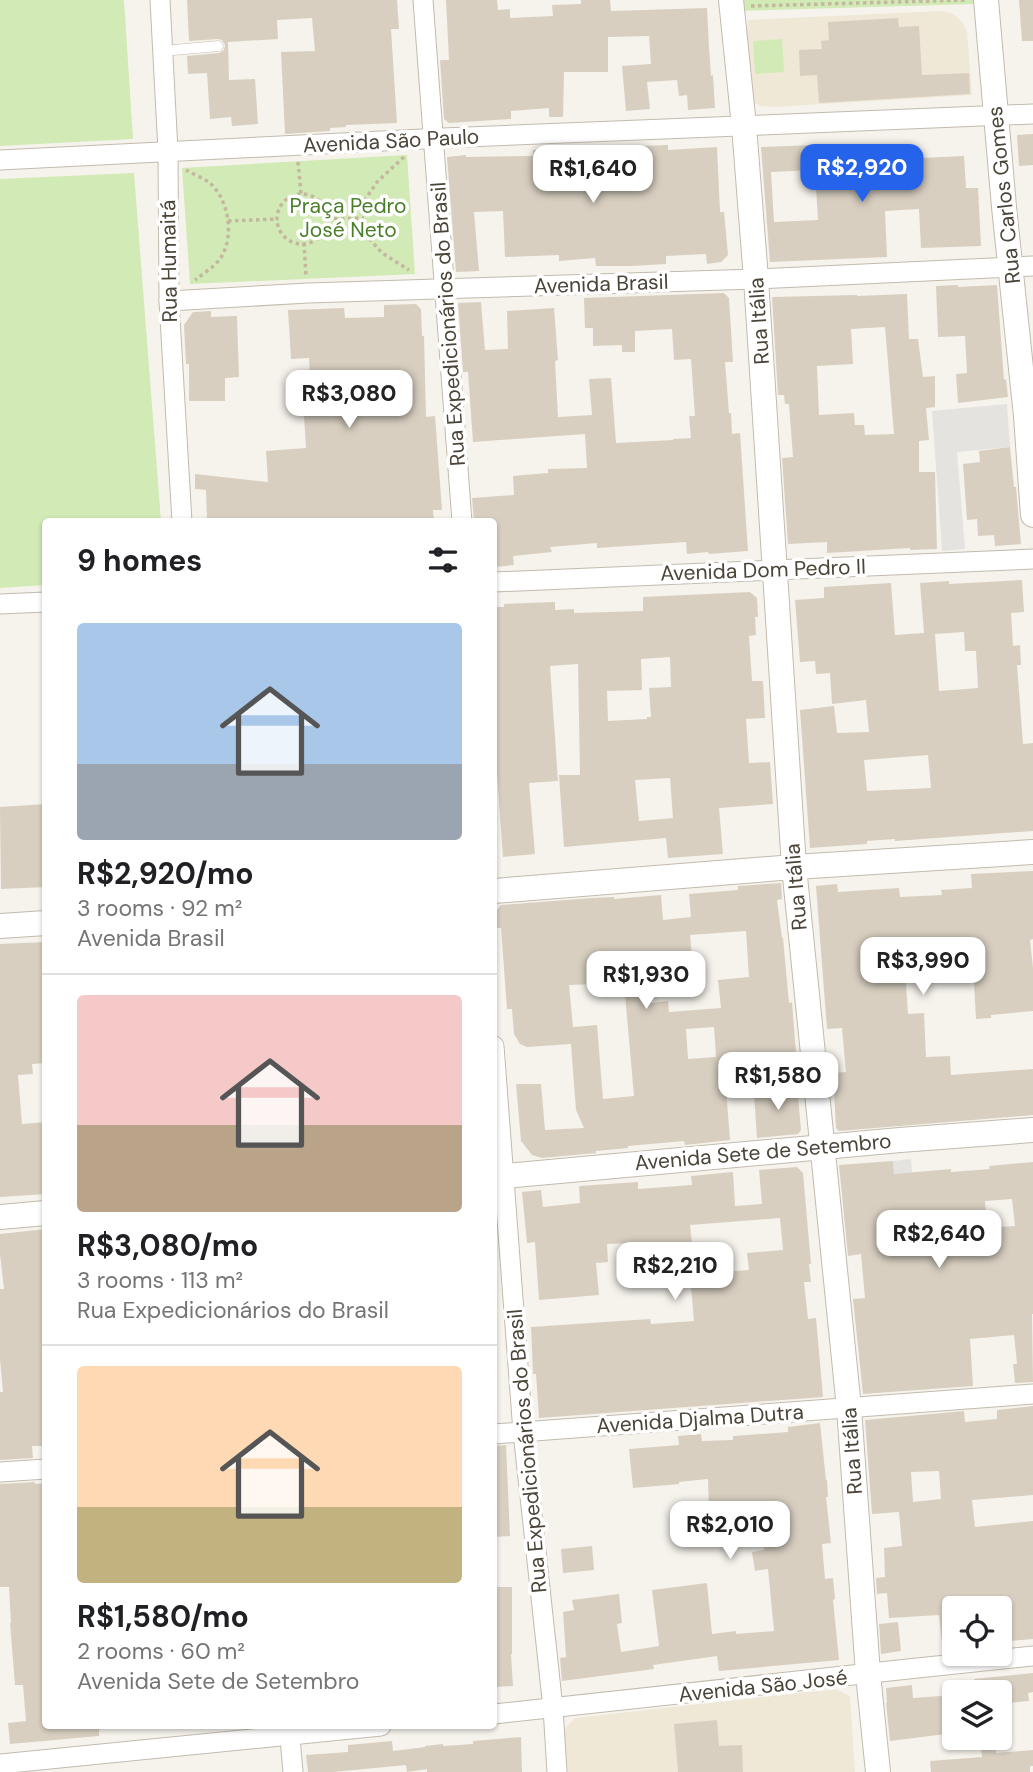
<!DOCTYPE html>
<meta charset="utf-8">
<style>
:root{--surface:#fff;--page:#f6f6f6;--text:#202124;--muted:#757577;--line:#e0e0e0;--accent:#2563eb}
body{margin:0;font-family:"DM Sans",sans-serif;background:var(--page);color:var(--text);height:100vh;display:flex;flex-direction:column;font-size:26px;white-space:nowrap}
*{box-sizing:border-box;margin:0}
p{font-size:23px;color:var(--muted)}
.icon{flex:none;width:38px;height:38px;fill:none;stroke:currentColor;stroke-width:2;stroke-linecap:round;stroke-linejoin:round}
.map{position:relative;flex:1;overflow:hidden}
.panel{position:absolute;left:42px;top:518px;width:455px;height:1211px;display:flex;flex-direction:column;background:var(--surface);border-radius:7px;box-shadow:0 2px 5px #0004}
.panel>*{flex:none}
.buttons{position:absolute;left:942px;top:1596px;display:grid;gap:14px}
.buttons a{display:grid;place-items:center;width:70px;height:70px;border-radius:7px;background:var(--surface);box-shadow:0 2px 5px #0004;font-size:35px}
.price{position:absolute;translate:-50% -60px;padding:0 16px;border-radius:14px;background:#fff;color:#222;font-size:23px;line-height:46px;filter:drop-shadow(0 2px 4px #0008)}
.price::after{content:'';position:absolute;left:50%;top:42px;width:21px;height:16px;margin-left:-10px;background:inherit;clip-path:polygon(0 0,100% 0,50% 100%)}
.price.on{background:var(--accent);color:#fff}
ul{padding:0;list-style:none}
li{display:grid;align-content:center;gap:14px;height:371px;padding:0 35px}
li+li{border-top:2px solid var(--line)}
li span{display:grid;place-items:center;height:217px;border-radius:7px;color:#555}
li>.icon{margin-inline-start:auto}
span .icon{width:126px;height:126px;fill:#fffc;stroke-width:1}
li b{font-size:30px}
h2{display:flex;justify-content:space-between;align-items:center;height:84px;padding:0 35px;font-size:30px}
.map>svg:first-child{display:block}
</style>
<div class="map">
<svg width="1033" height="1772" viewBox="0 0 1033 1772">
<rect width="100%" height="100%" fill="#f6f3ec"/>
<g fill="#efe8d6">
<polygon points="941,11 951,13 958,18 963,23 967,32 972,95 773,107 761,106 753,102 746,42 748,20"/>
<polygon points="835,1689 850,1696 855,1772 568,1772 564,1729 575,1718"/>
</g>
<g fill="#d2eab5">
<polygon points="0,0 124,0 133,139 0,146"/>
<polygon points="733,0 974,0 974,4 734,11"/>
<polygon points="782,39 784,72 755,74 753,41"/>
<polygon points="407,155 415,274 190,284 182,168"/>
<polygon points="134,173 161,521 46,522 45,585 0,588 0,179"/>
</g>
<g fill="#e5e3e0">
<polygon points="1007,404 1010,447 957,452 965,549 942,551 932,411"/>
<polygon points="911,1159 915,1212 898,1213 893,1161"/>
</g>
<g fill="#d8cfc1" fill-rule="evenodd">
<polygon points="187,0 397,0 399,29 391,29 397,123 346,125 346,127 330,128 330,131 285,134 281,52 315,51 312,18 277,20 278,39 228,42 229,80 255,79 258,124 232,126 231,117 210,119 207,73 188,74 187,56 219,53 224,50 225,45 222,40 218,39 189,41"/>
<polygon points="446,0 497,0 498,10 510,9 510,18 553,16 552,5 581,4 581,0 610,0 611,11 707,8 709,47 711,76 713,75 715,108 688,110 687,95 679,96 677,80 647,82 650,109 626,111 622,66 651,64 649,36 608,37 608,72 564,72 563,117 549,117 549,108 511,111 511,119 449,123 444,119 440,60 449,60"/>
<polygon points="1019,0 1033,0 1033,41 1022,41"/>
<polygon points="898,18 899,27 919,26 922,75 969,73 970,94 819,103 817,75 800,76 799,50 822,49 821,41 829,40 828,22"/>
<polygon points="1033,134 1033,165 1019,166 1017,135"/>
<polygon points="668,145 668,150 717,147 720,212 724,212 728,255 721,262 707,264 706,254 666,256 666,264 631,266 596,266 595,258 559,261 559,255 505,257 503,211 474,212 479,271 456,272 447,157 466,155 466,157 533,156 533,150 554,150 554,162 585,160 585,152 617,151 617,147"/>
<path d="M814 145 815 163 964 156 966 188H978L981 246 921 248 919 209 885 211 887 257 770 262 761 147ZM815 170 818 220 774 222 771 172Z"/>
<polygon points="958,285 958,287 997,285 1004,380 1006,379 1008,397 958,403 956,374 967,373 965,336 938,337 936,286"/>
<polygon points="724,293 729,298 733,362 725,362 729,413 731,413 732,434 740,433 748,551 709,554 708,552 687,554 686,542 597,548 597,543 550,547 552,552 513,556 514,565 494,567 494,522 474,522 472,498 514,495 513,476 548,473 548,469 587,468 585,434 473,442 468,372 463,372 458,303 481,302 485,350 508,349 507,311 554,308 558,360 555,361 558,417 592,415 589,379 611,378 616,443 673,440 673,439 691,438 689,416 695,416 691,359 674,360 672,329 635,331 635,352 622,352 622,345 593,346 593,328 585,328 584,298"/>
<path d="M907 294 909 339H918L923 377 935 376V407L926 408 929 440 919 441V472H935L937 549 910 550V548L827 553V542L788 544 782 458 793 457 789 404H785L784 395H778L772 297 857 295V296ZM885 327 894 434 865 435 864 425H855L854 413 819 415 817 366 853 364 851 329Z"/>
<polygon points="416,304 421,309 422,336 424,336 426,417 435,416 442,510 433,510 434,522 207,522 206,490 195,489 195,474 268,482 266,451 306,448 303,401 311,401 309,358 291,359 288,310 344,308 345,318 384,317 384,305"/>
<polygon points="211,311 211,317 237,316 239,377 225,378 225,401 189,401 189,364 186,364 184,325 193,312"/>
<polygon points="1010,447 1014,487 1016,487 1021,544 995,546 994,535 978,536 977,519 967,520 963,464 980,462 979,451"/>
<path d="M1022 580 1024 612 1011 613 1013 646 1020 645 1021 665H1017L1023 744 1033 743V831L895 841V839L867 841V844L810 848 800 710 834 706 837 733 869 732 866 700 832 704 830 673 816 674 815 661 800 662 795 600 824 598V587L891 583 895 635 924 633 920 583 949 581V584ZM964 632 965 651H976L978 688 939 691 935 634ZM928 755 931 788 867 791 864 760Z"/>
<path d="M750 592 757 598 758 617H755L756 635 749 636 752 681H763L765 718 746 719 749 763 770 762 773 804 719 808 723 854 668 858 666 838 564 847 559 775H580L578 664 550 666 558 781 529 783 535 854 503 857 497 775H494V607H504V604L555 602V610L574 609V613L643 611V597ZM670 657 671 687 649 688 651 717H647V719L608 721 607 691 642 690 641 659ZM670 778 673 818 639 821 635 780Z"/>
<polygon points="46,804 46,887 1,889 0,807"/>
<polygon points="1033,871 1033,939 1030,940 1033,968 1033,1011 991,1015 991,1018 976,1019 973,965 921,967 921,969 905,970 908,1014 924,1013 926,1057 950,1056 951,1075 1033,1069 1033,1115 839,1131 836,1128 833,1073 846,1072 842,1028 827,1029 816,886 837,884 838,892 899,888 900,897 942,895 941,890 972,888 971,874"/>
<path d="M781 883 782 899 777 900 782 938H783L789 1003 792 1002 796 1053 735 1057 738 1088 726 1089 730 1140 685 1145 684 1141 628 1146V1148L596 1151V1153L542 1158 532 1155 521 1141 516 1084H541L545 1130 584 1128 576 1110 571 1044 527 1047 520 1044 514 1034 512 1009H507L501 928H497L496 911 501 905 592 898 614 897V899L661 895 663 920 691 917 689 894 738 890V886ZM746 931 749 977 718 980 721 1008 669 1012 668 1001 651 1003 648 976 693 971 690 935ZM624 983 634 1096 603 1099 597 1025 573 1027 569 985ZM714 1027 716 1057 688 1059 686 1029Z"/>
<polygon points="46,942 46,1063 32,1064 33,1074 18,1075 22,1124 46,1122 46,1194 0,1197 0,944"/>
<polygon points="797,1084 801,1130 798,1134 757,1138 754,1094 776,1092 775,1085"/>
<path d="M893 1161 894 1174 951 1169V1172L990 1169 989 1166 1033 1162V1314H1032L1033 1382 1015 1383 1013 1364H1017L1014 1335 970 1339 973 1386 863 1394 853 1299 865 1298 861 1254 848 1256 839 1165ZM1012 1199 1015 1226 987 1228 985 1201Z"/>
<polygon points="797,1167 803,1173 811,1264 809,1264 811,1282 804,1282 808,1319 816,1318 823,1397 539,1418 536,1374 533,1374 531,1327 650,1319 651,1324 694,1321 690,1274 749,1270 747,1253 783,1250 780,1218 690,1225 692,1244 670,1246 673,1287 649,1288 646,1242 607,1244 608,1262 596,1263 599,1295 539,1300 535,1242 527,1243 522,1192 541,1190 543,1207 580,1203 579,1186 638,1182 638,1189 692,1185 691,1176 733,1172 735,1206 762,1204 759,1170"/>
<polygon points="46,1229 46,1446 32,1446 33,1458 0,1460 0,1392 3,1392 0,1359 0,1289 4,1289 0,1254 0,1234"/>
<path d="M1033 1406V1495L972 1500 975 1527 1033 1521V1639L999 1642V1608H954V1652L943 1653 939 1615 889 1618 887 1593 877 1594 876 1578 885 1577 884 1548 902 1546 899 1512 872 1514 865 1420 964 1411 965 1422 997 1419V1410ZM939 1471 941 1499 913 1502 911 1472Z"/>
<polygon points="820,1423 826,1480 827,1480 828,1497 826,1497 831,1543 822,1544 825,1579 833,1578 835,1599 833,1600 839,1660 719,1671 717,1656 653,1665 654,1669 562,1681 560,1658 566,1657 563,1612 574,1610 572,1600 619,1594 622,1623 617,1624 621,1652 659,1646 652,1590 707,1583 712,1634 736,1631 736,1634 774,1631 768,1569 755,1571 752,1552 764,1550 760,1507 709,1510 708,1479 679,1482 679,1484 633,1488 629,1449 679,1445 678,1436 701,1434 702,1441 733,1440 733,1436 788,1432 788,1427"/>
<polygon points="506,1445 510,1536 494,1537 494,1446"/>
<polygon points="35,1482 35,1484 46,1483 46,1726 99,1726 99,1736 10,1744 8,1723 26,1721 23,1685 15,1685 10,1623 11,1623 9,1587 0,1587 0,1484"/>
<polygon points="592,1546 594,1570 563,1573 561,1549"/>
<polygon points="494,1587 512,1587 512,1654 511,1654 513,1686 494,1687"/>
<polygon points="898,1622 901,1651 881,1654 879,1624"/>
<polygon points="1033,1673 1033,1692 1028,1693 1029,1701 999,1704 999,1692 976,1692 974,1679"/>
<polygon points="912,1685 913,1698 954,1695 954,1733 890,1741 886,1703 887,1703 886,1688"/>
<polygon points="717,1720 719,1746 742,1745 743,1772 678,1772 674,1724"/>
<polygon points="521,1737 522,1772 427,1772 427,1769 407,1772 406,1765 333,1772 308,1772 306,1755 348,1752 348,1745 392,1741 393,1751 425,1747 425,1746 443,1744 443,1746 473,1744 473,1741"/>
<polygon points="980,1738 995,1738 996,1753 1033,1750 1033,1766 1030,1766 1030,1772 931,1772 930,1761 982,1757"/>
</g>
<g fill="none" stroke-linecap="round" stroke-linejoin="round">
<g stroke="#c2bbae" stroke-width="11">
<polyline id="service" points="163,51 218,46"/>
</g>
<g stroke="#c2bbae" stroke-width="21">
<g id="minor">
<polyline points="160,0 168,151 169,301 182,522"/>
<polyline points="423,0 462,522"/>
<polyline points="0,160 443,138 1033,114"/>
<polyline points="169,301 308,293 756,279 1033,266"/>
<polyline points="494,582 1033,559"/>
<polyline points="0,604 46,602"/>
<polyline points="494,1046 523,1432 553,1708 557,1772"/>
<polyline points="494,1434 1033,1394"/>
<polyline points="0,1472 46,1469"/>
<path d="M494 1714C673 1696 853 1674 1033 1656"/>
<polyline points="289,1726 293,1772"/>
<polyline points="0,1764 381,1726"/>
</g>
</g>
<g stroke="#c2bbae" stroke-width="26">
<g id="tertiary">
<polyline points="731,0 744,126 756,279 794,867 849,1408 868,1674 878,1772"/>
<polyline points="986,0 1004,207 1026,416 1033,515"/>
<polyline points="494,891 794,867 1033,852"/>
<polyline points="0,926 46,923"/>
<polyline points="494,1177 900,1140 1033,1130"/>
<polyline points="0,1217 46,1213"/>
</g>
</g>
<g stroke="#c4b79f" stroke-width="3.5" stroke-dasharray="3.5 3.5" stroke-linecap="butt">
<polyline points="751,6 967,0"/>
<polyline points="404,157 378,181 366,198 364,218 367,236 382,253 409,270"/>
<polyline points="298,162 301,194"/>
<path d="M186 170C193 174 203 178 210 183 229 200 235 237 220 259 214 267 203 274 195 280"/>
<circle cx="302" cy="219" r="25"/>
<polyline points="327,219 364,218"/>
<polyline points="228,221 278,219"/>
<polyline points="304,243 306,276"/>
</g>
<use href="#service" stroke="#fff" stroke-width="10"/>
<use href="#minor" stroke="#fff" stroke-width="19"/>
<use href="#tertiary" stroke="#fff" stroke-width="24"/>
</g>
<g text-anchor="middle" stroke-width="7" stroke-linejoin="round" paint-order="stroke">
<g font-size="21" fill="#4b4439" stroke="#fff">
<text transform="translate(391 141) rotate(-3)" y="7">Avenida São Paulo</text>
<text transform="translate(1004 195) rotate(-96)" y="7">Rua Carlos Gomes</text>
<text transform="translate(169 261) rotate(-91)" y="7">Rua Humaitá</text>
<text transform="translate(601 284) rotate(-2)" y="7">Avenida Brasil</text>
<text transform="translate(759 321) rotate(-94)" y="7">Rua Itália</text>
<text transform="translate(448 324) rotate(-94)" y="7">Rua Expedicionários do Brasil</text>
<text transform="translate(763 570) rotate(-2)" y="7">Avenida Dom Pedro II</text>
<text transform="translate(796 887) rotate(-95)" y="7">Rua Itália</text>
<text transform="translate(763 1152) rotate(-5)" y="7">Avenida Sete de Setembro</text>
<text transform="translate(700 1419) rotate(-4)" y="7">Avenida Djalma Dutra</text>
<text transform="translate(527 1451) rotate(-95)" y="7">Rua Expedicionários do Brasil</text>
<text transform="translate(852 1451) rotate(-94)" y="7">Rua Itália</text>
<text transform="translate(763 1686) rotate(-6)" y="7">Avenida São José</text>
</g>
<g font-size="21" fill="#4a7f2a" stroke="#fff">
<text x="348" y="213">Praça Pedro<tspan x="348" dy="24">José Neto</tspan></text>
</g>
</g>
</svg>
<div class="buttons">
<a><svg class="icon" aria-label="locate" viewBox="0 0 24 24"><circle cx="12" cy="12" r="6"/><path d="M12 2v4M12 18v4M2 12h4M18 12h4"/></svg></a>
<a><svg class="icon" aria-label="layers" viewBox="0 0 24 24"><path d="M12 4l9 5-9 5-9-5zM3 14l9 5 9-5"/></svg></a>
</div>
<b class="price on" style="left:862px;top:204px">R$2,920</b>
<b class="price" style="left:593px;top:205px">R$1,640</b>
<b class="price" style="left:349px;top:430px">R$3,080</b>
<b class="price" style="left:923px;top:997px">R$3,990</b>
<b class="price" style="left:646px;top:1011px">R$1,930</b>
<b class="price" style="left:778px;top:1112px">R$1,580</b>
<b class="price" style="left:939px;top:1270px">R$2,640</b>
<b class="price" style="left:675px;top:1302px">R$2,210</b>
<b class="price" style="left:730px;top:1561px">R$2,010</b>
<section class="panel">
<h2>9 homes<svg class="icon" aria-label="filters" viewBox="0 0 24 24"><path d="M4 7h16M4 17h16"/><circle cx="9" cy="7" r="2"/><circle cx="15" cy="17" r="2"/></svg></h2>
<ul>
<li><span style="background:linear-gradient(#a9c7e8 65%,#9aa5b1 0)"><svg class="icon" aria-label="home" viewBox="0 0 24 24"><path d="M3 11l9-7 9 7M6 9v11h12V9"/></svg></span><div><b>R$2,920/mo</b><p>3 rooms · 92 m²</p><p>Avenida Brasil</p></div></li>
<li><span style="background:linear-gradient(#f6c9c9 60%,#b9a48a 0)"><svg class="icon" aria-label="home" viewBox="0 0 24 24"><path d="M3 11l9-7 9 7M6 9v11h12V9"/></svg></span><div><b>R$3,080/mo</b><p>3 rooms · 113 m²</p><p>Rua Expedicionários do Brasil</p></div></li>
<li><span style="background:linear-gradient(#ffd9b3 65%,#c2b280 0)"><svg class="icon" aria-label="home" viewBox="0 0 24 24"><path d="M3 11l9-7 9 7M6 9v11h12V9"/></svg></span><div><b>R$1,580/mo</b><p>2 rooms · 60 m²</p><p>Avenida Sete de Setembro</p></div></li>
</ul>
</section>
</div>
